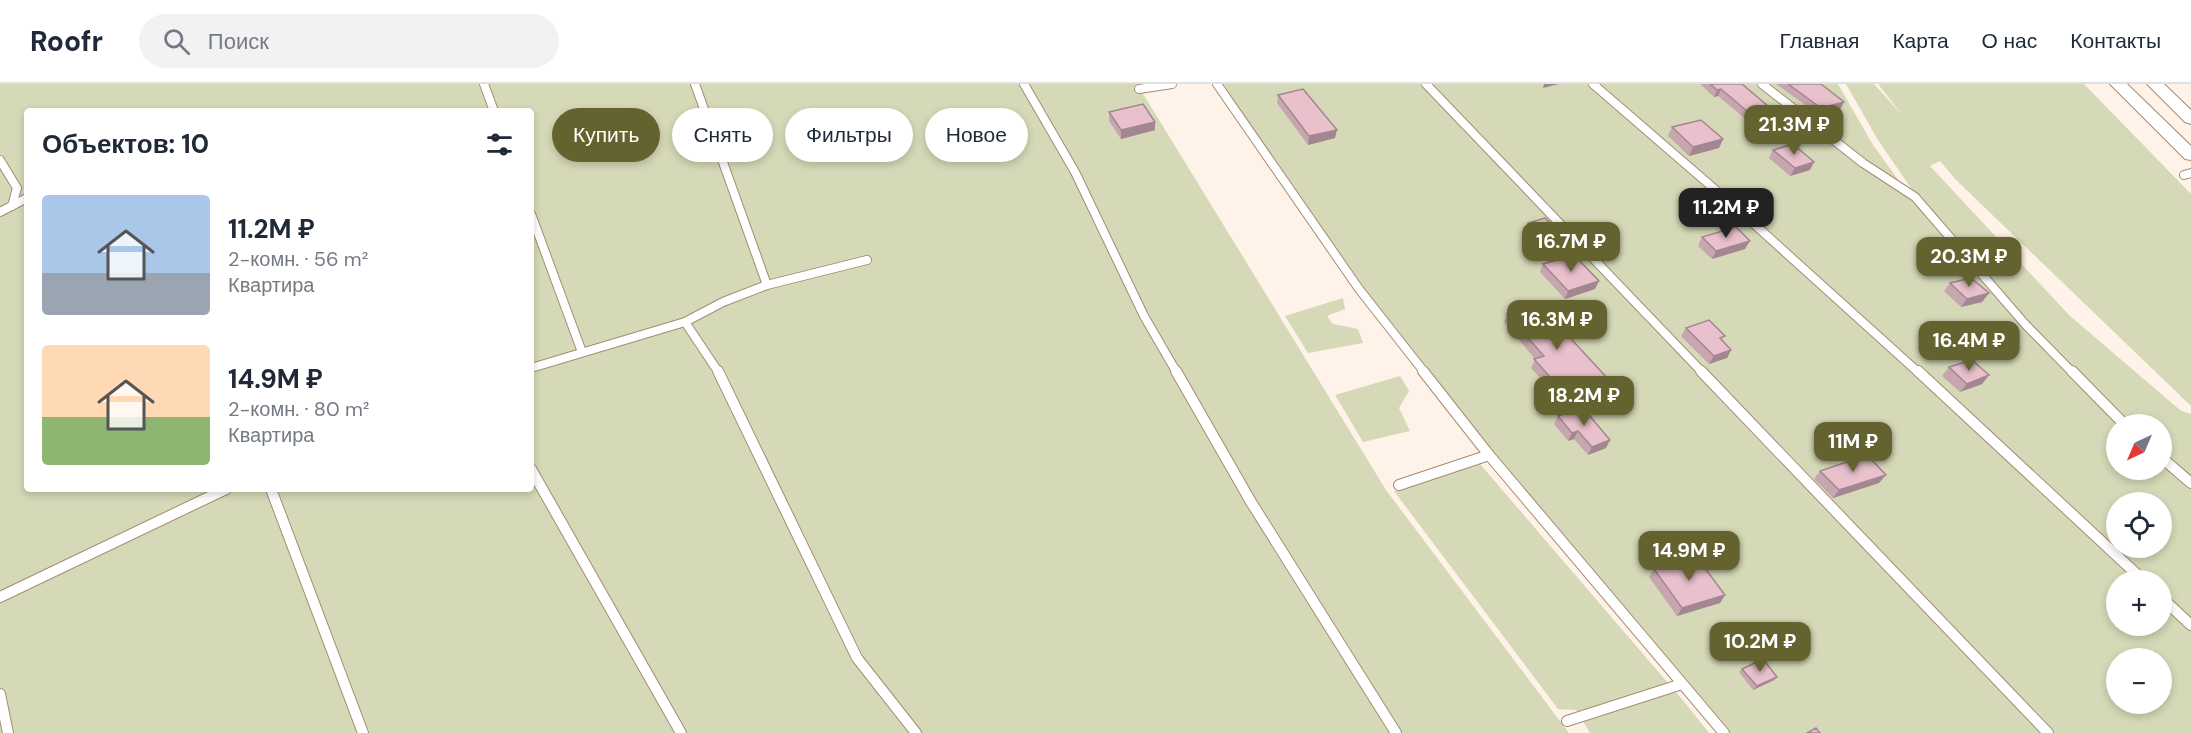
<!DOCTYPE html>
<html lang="ru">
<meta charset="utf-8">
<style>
:root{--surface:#fff;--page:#f2f2f3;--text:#1f2937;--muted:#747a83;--line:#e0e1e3;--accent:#646330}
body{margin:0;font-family:"DM Sans",sans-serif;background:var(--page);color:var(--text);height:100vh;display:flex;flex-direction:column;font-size:22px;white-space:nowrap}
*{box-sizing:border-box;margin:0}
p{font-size:20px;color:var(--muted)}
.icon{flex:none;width:33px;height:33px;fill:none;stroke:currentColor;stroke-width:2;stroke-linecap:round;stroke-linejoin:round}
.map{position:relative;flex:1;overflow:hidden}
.drawer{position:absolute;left:24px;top:24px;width:510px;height:384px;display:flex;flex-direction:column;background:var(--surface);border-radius:6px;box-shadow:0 3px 9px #0003}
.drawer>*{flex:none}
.banner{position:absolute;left:552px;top:24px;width:570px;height:54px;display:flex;gap:12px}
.needle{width:39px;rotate:224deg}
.controls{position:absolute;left:2106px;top:330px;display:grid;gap:12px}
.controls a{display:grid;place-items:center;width:66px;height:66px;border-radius:50%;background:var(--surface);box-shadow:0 3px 9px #0003;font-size:30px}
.price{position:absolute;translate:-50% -51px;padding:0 14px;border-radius:12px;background:var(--accent);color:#fff;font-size:20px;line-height:39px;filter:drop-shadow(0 2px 3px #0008)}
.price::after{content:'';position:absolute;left:50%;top:36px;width:18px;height:14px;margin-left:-9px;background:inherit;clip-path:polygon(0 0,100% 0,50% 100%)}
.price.on{background:#222;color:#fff}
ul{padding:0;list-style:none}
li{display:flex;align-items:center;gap:18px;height:150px;padding:0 18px}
li span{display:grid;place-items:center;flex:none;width:168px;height:120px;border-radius:6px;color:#555}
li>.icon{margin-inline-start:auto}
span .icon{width:72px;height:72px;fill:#fffc;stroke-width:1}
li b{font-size:26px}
h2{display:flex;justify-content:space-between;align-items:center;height:72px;padding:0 18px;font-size:26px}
.tag{padding:0 21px;border-radius:27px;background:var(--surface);box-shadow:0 3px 9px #0003;font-size:21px;line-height:54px}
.tag.on{background:var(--accent);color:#fff}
header{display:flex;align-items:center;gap:36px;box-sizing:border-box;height:84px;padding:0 30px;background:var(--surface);border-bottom:2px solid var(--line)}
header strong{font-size:28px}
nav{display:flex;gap:33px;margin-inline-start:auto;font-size:21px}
.search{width:420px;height:54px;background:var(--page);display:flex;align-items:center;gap:15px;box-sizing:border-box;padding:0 21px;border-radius:33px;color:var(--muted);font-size:22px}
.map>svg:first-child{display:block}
</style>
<header>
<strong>Roofr</strong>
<div class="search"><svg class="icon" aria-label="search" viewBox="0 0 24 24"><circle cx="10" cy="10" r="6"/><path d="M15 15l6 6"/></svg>Поиск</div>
<nav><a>Главная</a><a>Карта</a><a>О нас</a><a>Контакты</a></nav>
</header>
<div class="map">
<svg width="2191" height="649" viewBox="0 0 2191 649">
<rect width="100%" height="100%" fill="#fff2e8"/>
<g fill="#d5d9b7" fill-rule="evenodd">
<path d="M0 0H1137L1386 406 1569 649H0ZM27 27H531V405H27Z"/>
<path d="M1224 0H1838L1873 61 1913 116 2019 240 2118 340 2116 386H2162V378L2191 404V649H1730L1507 389 1363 204 1232 15ZM2116 418H2162V464H2116ZM2116 496H2162V542H2116ZM2116 574H2162V620H2116Z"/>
<polygon points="1846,0 1874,0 1903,32 1878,0 2084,0 2191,110 2191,322 1955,95 1940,77 1930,82 2069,231 2180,326 2191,330 2191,396 2162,371 2162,340 2127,340 2028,240 1917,113 1878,56"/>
<polygon points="1343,214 1345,225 1327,232 1333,240 1358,245 1363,259 1308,269 1285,232"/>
<polygon points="1400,292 1409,307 1399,324 1410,347 1363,358 1335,311"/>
<polygon points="1480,380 1686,620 1709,649 1590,649 1576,626 1558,625 1394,407"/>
</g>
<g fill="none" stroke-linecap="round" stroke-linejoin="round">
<g stroke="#a78b73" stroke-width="10">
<g id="lane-far1">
<polyline points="484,0 494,27"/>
<polyline points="695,0 767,201"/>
<polyline points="1024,0 1075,88 1144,232 1177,289"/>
<polyline points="1217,0 1359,205 1425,289"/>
<polyline points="1426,0 1703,289"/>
<polyline points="1593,0 1733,121 1919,289"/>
<polyline points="1762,0 1863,79 1915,113 2025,240 2073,289"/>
<polyline points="1139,5 1172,0"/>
<polyline points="0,76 17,104 12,122"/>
<polyline points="2184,91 2191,89"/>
<polyline points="0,128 27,114"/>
<polyline points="531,130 582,268"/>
<polyline points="685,238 719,289"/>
<polyline points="531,284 685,238 723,218 767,201 867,176"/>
</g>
</g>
<g stroke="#a78b73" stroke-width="12">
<g id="lane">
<polyline points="718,287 857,574 916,649"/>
<polyline points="1176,287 1251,418 1396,649"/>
<polyline points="1423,287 1489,371 1724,649"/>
<polyline points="1701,287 2048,649"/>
<polyline points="1918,287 2143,496"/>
<polyline points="2072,287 2124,340"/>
<polyline points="2162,374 2191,399"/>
<polyline points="531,385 681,649"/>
<polyline points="1399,401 1489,371"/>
<polyline points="271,405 363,649"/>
<polyline points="0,513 226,405"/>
<polyline points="2162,514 2191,541"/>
<polyline points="0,610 8,649"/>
<polyline points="1567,637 1682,600"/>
</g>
</g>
<g stroke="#a78b73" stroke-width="2">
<g id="street">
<polygon points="2110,0 2127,0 2191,62 2191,76 2185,75"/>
<polygon points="2147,0 2164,0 2191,26 2191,40 2185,38"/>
</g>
</g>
<use href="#lane-far1" stroke="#fff" stroke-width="8"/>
<use href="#lane" stroke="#fff" stroke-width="10"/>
<use href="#street" fill="#fff" fill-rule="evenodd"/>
</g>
<g fill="#c8a6b0">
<polygon points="1700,0 1742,0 1785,46 1765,51 1718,12 1714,13"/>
<polygon points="1776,0 1821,0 1841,24 1818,30"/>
<polygon points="1278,11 1335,54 1308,61 1277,19"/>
<polygon points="1109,28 1155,46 1121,55 1109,37"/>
<polygon points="1672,43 1723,55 1719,64 1689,72 1668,52"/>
<polygon points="1773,66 1810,86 1790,92 1769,74"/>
<polygon points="1528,139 1552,141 1576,156 1572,165 1548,172 1525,147"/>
<polygon points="1702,153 1745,165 1712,175 1698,162"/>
<polygon points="1543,180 1595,205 1565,215 1540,188"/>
<polygon points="1950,199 1989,209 1982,218 1961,223 1944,207"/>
<polygon points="1507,230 1604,303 1562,318 1531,284 1535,275 1504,238"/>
<polygon points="1686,244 1722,256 1731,266 1727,274 1709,280 1681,252"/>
<polygon points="1949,283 1989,291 1982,300 1960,308 1942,292"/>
<polygon points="1558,332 1606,364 1588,371 1574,355 1568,357 1554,340"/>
<polygon points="1820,387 1879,399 1833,414 1814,395"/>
<polygon points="1654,485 1725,511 1720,519 1677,532 1649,493"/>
<polygon points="1742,585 1777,593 1774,596 1753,606 1739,588"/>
</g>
<g fill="#a38790">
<polygon points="1544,0 1559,0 1543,4"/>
<polygon points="1721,5 1718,12 1714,13 1717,6"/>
<polygon points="1844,18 1841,24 1818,30 1821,24"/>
<polygon points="1155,38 1155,46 1121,55 1121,46"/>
<polygon points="1789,40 1785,46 1765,51 1768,45"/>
<polygon points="1337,46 1335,54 1308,61 1309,52"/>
<polygon points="1723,55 1719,64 1689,72 1693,63"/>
<polygon points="1814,78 1810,86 1790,92 1795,84"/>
<polygon points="1576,156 1572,165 1548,172 1552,164"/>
<polygon points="1750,157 1745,165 1712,175 1716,167"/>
<polygon points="1599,197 1595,205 1565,215 1568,207"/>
<polygon points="1989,209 1982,218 1961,223 1967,215"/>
<polygon points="1731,266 1727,274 1709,280 1714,272"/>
<polygon points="1989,291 1982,300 1960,308 1967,300"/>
<polygon points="1608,295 1604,303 1562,318 1565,310"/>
<polygon points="1578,347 1574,355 1568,357 1572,349"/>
<polygon points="1610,356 1606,364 1588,371 1592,363"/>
<polygon points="1886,391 1879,399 1833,414 1839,406"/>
<polygon points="1725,511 1720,519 1677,532 1682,524"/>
<polygon points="1777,593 1774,596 1753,606 1757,602"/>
</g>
<g fill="#e9c1cd" stroke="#a38790" stroke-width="1.5">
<polygon points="1710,0 1742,0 1789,40 1768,45 1721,5 1717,6"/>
<polygon points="1788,0 1821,0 1844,18 1821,24"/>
<polygon points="1303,5 1337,46 1309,52 1278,11"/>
<polygon points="1143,20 1155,38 1121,46 1109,28"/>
<polygon points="1701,36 1723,55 1693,63 1672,43"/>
<polygon points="1793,60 1814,78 1795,84 1773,66"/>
<polygon points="1545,134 1552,141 1559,139 1576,156 1552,164 1528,139"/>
<polygon points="1736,143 1750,157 1716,167 1702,153"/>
<polygon points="1574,171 1599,197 1568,207 1543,180"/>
<polygon points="1971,194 1989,209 1967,215 1950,199"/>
<polygon points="1539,220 1608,295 1565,310 1534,275 1544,272 1507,230"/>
<polygon points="1709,236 1725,252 1720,254 1731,266 1714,272 1686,244"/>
<polygon points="1972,276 1989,291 1967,300 1949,283"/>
<polygon points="1583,324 1610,356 1592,363 1578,347 1572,349 1558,332"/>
<polygon points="1867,371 1886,391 1839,406 1820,387"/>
<polygon points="1696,472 1725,511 1682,524 1654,485"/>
<polygon points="1763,575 1777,593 1757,602 1742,585"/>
<polygon points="1816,644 1820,649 1807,649"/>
</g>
</svg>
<div class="controls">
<a><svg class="needle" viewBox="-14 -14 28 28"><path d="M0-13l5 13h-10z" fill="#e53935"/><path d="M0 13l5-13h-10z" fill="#747a83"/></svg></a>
<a><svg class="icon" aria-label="locate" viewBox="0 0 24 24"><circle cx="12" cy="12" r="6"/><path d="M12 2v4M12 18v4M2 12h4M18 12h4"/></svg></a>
<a>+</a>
<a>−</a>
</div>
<b class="price" style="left:1794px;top:72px">21.3M ₽</b>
<b class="price on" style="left:1726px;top:155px">11.2M ₽</b>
<b class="price" style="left:1571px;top:189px">16.7M ₽</b>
<b class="price" style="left:1969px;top:204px">20.3M ₽</b>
<b class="price" style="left:1557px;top:267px">16.3M ₽</b>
<b class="price" style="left:1969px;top:288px">16.4M ₽</b>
<b class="price" style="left:1584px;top:343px">18.2M ₽</b>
<b class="price" style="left:1853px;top:389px">11M ₽</b>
<b class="price" style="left:1689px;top:498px">14.9M ₽</b>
<b class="price" style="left:1760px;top:589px">10.2M ₽</b>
<div class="banner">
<a class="tag on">Купить</a>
<a class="tag">Снять</a>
<a class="tag">Фильтры</a>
<a class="tag">Новое</a>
</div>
<section class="drawer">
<h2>Объектов: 10<svg class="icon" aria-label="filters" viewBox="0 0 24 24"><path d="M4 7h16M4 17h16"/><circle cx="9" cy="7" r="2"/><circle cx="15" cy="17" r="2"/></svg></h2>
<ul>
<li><span style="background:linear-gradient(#a9c7e8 65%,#9aa5b1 0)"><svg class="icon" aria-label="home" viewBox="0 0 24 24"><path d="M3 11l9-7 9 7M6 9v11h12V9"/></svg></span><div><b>11.2M ₽</b><p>2-комн. · 56 m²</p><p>Квартира</p></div></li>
<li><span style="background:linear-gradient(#ffd9b3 60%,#8fb573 0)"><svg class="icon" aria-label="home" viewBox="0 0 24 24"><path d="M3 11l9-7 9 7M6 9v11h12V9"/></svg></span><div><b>14.9M ₽</b><p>2-комн. · 80 m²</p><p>Квартира</p></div></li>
</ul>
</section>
</div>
